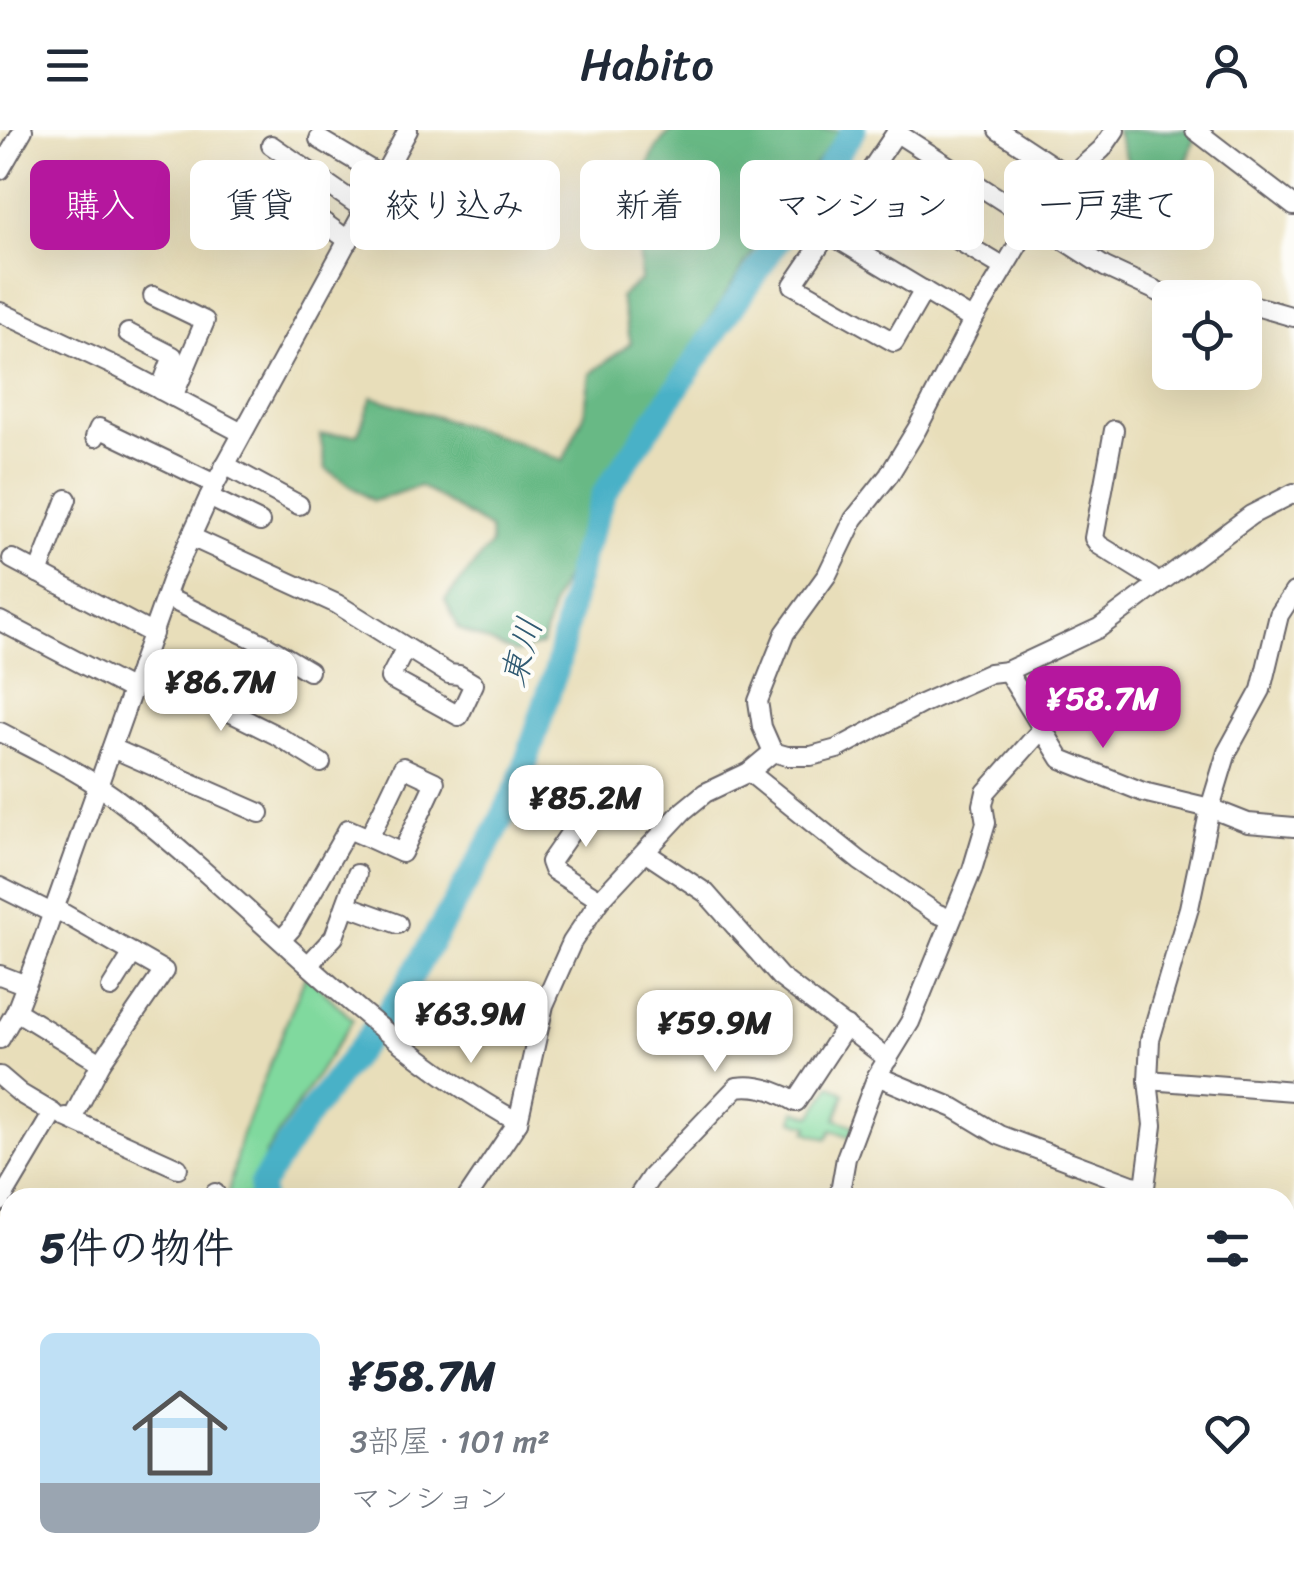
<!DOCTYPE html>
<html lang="ja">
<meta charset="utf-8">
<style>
:root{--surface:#fff;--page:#f2f2f3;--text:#1f2937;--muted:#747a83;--line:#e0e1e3;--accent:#b5179e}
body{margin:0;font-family:Sriracha,"Klee One",sans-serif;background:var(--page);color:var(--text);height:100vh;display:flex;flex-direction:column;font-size:38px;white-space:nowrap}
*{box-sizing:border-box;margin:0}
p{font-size:32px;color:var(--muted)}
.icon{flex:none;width:55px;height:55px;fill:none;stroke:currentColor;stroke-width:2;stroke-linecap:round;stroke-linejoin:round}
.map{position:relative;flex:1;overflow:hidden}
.side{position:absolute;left:0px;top:1058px;width:1295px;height:392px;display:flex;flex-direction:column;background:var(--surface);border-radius:30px 30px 0 0;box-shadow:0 10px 40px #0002}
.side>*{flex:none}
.hud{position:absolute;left:30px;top:30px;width:1235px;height:90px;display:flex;gap:20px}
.fabs{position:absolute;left:1152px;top:150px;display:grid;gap:20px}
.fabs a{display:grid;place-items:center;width:110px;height:110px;border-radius:15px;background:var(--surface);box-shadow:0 10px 40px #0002;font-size:50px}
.price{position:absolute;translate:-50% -85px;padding:0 22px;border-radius:20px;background:#fff;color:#222;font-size:32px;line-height:65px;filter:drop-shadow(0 2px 5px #0008)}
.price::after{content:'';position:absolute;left:50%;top:60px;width:30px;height:22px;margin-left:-15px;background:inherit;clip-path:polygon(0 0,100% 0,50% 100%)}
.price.current{background:var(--accent);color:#fff}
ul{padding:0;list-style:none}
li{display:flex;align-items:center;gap:30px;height:250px;padding:0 40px}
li+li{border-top:2px solid var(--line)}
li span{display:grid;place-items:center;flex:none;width:280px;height:200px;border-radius:15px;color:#555}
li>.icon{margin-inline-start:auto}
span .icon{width:120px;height:120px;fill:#fffc;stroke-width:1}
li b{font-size:42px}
h2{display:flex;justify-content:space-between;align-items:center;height:120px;padding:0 40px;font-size:42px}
.pill{padding:0 35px;border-radius:15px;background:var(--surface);box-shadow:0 10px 40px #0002;font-size:35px;line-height:90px}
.pill.current{background:var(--accent);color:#fff}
header{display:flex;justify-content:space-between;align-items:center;height:130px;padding:0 40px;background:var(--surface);font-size:45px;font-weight:600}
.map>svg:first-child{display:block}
</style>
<header><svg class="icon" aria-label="menu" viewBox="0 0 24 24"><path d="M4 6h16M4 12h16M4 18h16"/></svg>Habito<svg class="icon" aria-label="person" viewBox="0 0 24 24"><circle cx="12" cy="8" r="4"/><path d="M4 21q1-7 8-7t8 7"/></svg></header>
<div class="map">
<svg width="1294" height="1449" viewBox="0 0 1294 1449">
<rect width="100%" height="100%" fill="#fdfcf7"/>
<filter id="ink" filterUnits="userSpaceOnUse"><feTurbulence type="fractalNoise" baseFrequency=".01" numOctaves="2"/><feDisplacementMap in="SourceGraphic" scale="20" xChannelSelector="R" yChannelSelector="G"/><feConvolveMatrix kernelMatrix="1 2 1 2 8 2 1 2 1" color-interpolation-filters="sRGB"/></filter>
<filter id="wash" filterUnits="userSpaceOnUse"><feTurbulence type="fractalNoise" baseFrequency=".0048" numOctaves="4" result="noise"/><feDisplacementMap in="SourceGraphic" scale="40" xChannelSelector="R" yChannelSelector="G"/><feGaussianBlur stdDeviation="2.25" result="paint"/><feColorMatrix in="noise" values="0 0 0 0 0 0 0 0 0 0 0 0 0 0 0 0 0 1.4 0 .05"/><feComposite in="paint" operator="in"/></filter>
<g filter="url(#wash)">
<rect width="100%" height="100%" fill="#e8deba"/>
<polygon fill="#e1d4f3" points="0,1287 10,1293 10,1440 50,1440 46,1449 0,1449"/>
<g fill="#80d99e" stroke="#517e6c" stroke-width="2.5">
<polygon points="306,844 353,890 266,1023 253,1067 227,1068 241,1007"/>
<polygon points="831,955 845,964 836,989 854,996 851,1007 832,1000 827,1009 806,1002 809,996 793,991 795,981 812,986"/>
</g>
<g fill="#68b985" stroke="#456e60" stroke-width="2.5">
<path d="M673 0H842L781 78 623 324 554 471 542 515 515 523 459 499 445 470 491 414 490 399 420 356 373 371 326 339 320 305 358 304 372 267 508 309 563 331 584 285 590 244 631 213 620 167 641 150C639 107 633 28 673 0Z"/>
<polygon points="1116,0 1198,0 1188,29 1170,44 1130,38"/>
</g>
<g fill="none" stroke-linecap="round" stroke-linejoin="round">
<g stroke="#48b1c7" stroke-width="25">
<polyline points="261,1068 261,1055 309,984 402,863 490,712 520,651 558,534 582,426 604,364 854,0"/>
<polyline points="96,1449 103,1440"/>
</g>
</g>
</g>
<g filter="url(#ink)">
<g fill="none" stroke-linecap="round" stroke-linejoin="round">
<g stroke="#676467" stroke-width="22">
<g id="minor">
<polyline points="898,0 793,155 894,212 924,160"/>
<polyline points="998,0 1071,48"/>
<polyline points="1195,0 1294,76"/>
<polyline points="897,3 1105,137 1172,168"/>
<polyline points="319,9 383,47"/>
<polyline points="271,15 365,80"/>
<polyline points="0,40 23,0"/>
<polyline points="261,46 349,111"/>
<polyline points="862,53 1003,137"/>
<polyline points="828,103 973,190"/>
<polyline points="153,166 205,191 173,267"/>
<polyline points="1222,168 1227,168"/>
<polyline points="1245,173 1294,187"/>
<polyline points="0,182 119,238 242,303"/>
<polyline points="128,203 173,226 160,260"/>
<polyline points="1114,300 1094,408 1099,415 1151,447 1157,454"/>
<polyline points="95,307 99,298 215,354"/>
<polyline points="225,335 299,375"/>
<polyline points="209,367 260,392"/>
<polyline points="191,407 337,474 449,544 459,545 474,554 459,586 390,548 406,517"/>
<polyline points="12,429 153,504"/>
<polyline points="38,443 67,369"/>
<polyline points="1294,462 1279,485 1261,560 1227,622 1210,678 1248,693 1294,697"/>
<polyline points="166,467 262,513 309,541"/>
<polyline points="0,491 132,560"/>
<polyline points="140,538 276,605 321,633"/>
<polyline points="1007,541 1061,629 1143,662 1210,678 1189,778 1150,910 1148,950 1153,995 1145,1057 1146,1068"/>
<path d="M0 602C43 624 87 645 125 675 257 778 370 911 518 992"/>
<polyline points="112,618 260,683"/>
<polyline points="773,622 762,597 758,571 785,503 827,445 854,389 889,345 917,299 973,190 1032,91 1050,65 1102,19 1115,0"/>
<polyline points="749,642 860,731 936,783 951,789"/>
<polyline points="596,666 550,732 553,740 600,770"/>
<polyline points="646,723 706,763 780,847 888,929"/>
<polyline points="0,757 52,783"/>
<polyline points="346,775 398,794"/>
<polyline points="54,778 164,841 101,933 72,989"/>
<polyline points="281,810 291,799 348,699 369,708 403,637 435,652 402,723 369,708"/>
<polyline points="309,834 334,807 357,744"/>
<polyline points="0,845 26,855"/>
<polyline points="111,858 133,823"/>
<polyline points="16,881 101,933"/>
<polyline points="0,909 16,881 41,816 172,448 215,354 408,0"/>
<polyline points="0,946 21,964 53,983 0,1072"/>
<polyline points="877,946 954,978 999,1005 1132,1055 1145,1057"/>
<polyline points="1148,950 1294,961"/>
<polyline points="65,987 178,1038"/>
<polyline points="213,1068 215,1063"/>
<polyline points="467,1068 518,992 544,875 572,812 600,770 683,681 705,663 749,642 773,622 787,626 811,626 837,619 921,574 990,543 1007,541 1099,498 1251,385 1294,363"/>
<path d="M637 1068 651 1047 737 957C759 954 778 961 796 972L846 896"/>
<polyline points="839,1068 846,1028 877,946 910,892 972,740 986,693 983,675 986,662 1043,598"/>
<polyline points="1285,1101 1290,1102 1294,1110"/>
<polyline points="0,1175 10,1199"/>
<polyline points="0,1233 10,1209"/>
<polyline points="0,1281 10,1286"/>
<polyline points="1285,1297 1294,1300"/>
<polyline points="1285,1385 1294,1373"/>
<polyline points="377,1440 391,1446 390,1449"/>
<polyline points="849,1440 890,1449"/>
<polyline points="1184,1440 1204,1449"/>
<polyline points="523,1442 566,1449"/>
<polyline points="53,1449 57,1440"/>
<polyline points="250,1449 256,1440"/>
<polyline points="717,1449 719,1440"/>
<polyline points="757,1449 823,1440"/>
<polyline points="1266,1449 1268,1440"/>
</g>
</g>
<use href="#minor" stroke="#fff" stroke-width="18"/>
</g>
</g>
<g text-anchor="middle" stroke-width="8" stroke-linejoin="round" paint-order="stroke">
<g font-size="35" font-style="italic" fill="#315b73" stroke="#fdfcf7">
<text transform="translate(521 522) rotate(-74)" y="12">東川</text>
</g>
</g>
</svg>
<div class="fabs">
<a><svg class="icon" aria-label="locate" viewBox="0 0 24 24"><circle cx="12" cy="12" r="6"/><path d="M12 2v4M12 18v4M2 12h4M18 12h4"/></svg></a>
</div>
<b class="price" style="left:221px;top:604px">¥86.7M</b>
<b class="price current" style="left:1103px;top:621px">¥58.7M</b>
<b class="price" style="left:586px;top:720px">¥85.2M</b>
<b class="price" style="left:471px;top:936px">¥63.9M</b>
<b class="price" style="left:715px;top:945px">¥59.9M</b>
<div class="hud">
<a class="pill current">購入</a>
<a class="pill">賃貸</a>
<a class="pill">絞り込み</a>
<a class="pill">新着</a>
<a class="pill">マンション</a>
<a class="pill">一戸建て</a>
</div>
<section class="side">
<h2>5件の物件<svg class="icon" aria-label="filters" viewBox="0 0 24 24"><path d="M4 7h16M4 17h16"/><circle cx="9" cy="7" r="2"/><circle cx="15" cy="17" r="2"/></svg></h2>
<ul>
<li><span style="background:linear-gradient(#bfe0f5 75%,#9aa5b1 0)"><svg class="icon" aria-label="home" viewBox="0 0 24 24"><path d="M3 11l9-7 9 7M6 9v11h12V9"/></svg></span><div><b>¥58.7M</b><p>3部屋 · 101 m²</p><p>マンション</p></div><svg class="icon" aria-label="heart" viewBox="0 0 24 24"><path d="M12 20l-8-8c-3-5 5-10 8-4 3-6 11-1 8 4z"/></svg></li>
</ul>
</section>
</div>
